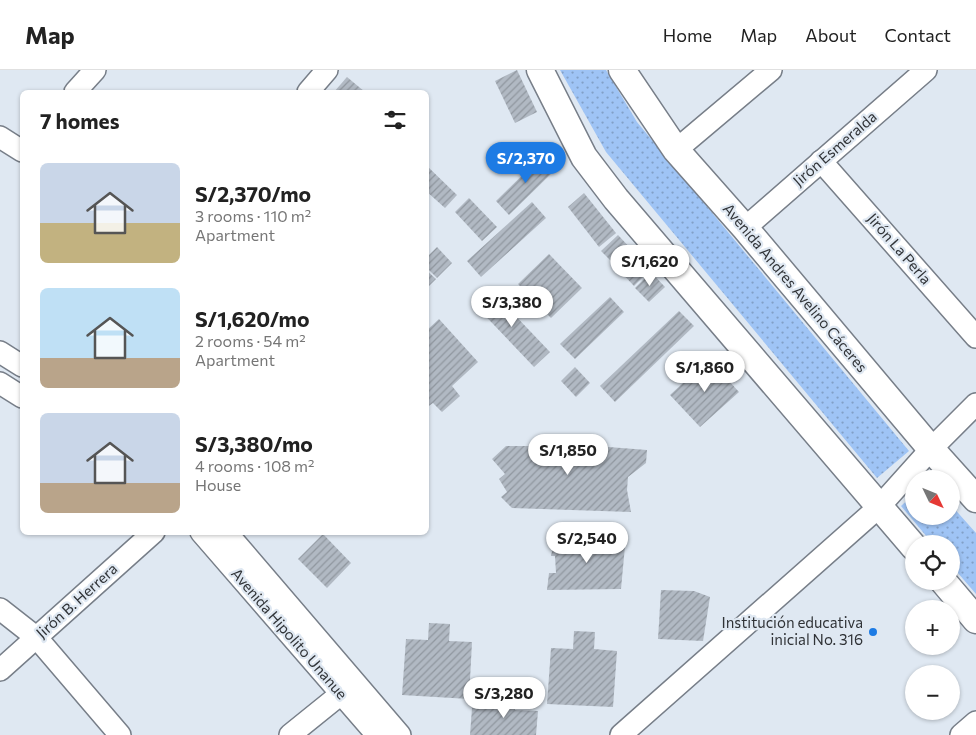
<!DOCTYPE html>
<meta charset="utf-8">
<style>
:root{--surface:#fff;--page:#f2f2f2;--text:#222;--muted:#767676;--line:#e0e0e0;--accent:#1d7be4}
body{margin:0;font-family:Commissioner,sans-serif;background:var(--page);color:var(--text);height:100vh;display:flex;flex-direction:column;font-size:19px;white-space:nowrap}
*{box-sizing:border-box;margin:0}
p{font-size:16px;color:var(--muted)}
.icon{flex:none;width:28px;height:28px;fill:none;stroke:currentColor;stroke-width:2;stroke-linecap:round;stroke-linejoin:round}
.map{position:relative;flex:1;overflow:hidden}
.panel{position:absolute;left:20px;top:20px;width:409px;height:445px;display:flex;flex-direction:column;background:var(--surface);border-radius:8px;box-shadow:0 1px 4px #0004}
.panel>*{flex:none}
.needle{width:32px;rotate:133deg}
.buttons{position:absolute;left:905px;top:400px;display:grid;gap:10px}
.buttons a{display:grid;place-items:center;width:55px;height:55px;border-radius:50%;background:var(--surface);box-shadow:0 1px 4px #0004;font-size:25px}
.price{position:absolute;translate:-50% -42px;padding:0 11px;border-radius:18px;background:#fff;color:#222;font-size:16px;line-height:32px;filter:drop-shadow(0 1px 2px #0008)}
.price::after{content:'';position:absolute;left:50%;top:30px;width:15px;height:11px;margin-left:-8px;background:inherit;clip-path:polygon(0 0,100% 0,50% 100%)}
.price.selected{background:var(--accent);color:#fff}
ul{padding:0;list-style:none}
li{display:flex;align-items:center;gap:15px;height:125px;padding:0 20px}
li span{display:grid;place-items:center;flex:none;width:140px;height:100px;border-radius:8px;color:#555}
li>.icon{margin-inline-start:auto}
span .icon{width:60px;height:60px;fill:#fffc;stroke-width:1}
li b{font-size:21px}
h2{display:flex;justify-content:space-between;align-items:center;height:60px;padding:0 20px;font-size:21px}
header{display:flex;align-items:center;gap:30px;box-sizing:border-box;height:70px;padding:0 25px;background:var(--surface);border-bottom:1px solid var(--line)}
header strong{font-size:24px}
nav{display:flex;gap:28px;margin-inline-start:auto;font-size:18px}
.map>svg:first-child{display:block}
</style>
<header>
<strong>Map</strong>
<nav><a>Home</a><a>Map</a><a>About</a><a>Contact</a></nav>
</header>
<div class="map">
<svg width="976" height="665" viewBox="0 0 976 665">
<defs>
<pattern id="green-dots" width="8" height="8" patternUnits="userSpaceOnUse" patternTransform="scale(1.25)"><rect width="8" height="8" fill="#9fc4f5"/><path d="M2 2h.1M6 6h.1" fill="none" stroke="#82a0c7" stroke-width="1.8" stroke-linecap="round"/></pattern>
<pattern id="building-hatch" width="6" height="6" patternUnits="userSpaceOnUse" patternTransform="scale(1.25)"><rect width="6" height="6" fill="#b1b9c3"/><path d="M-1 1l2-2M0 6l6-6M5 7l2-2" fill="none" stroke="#90979f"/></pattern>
</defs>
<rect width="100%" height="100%" fill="#dfe8f2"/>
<g fill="url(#green-dots)">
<polygon points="560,0 606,0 637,52 909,381 877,408 606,82"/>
<polygon points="914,424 914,446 951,446 951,435 976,463 976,524 951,495 951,474 933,474 901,436"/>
</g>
<g fill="url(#building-hatch)">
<polygon points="517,0 537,42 515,53 495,11"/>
<polygon points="347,7 365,22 334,22"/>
<polygon points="544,84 557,98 509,145 496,131"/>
<polygon points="426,95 457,125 445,138 426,121"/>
<polygon points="584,123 616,163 599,177 568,137"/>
<polygon points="469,128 497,157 482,171 455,142"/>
<polygon points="532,132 546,148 481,207 467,191"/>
<polygon points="618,165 633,181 617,197 601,181"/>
<polygon points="437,177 452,193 437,208 426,197 426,188"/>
<polygon points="634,182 651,199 634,216 618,199"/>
<polygon points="549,184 582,218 551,248 518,214"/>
<polygon points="426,200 436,209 426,219"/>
<polygon points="651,202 665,217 649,232 635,218"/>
<polygon points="489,218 550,282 534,297 473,233"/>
<polygon points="610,227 624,242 575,289 560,274"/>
<polygon points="679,241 694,256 615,332 600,316"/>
<polygon points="439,249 478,292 452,316 460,326 442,342 433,333 426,338 426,291 428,289 426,286 426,261"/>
<polygon points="709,289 739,322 700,357 670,325"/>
<polygon points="575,297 590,313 576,327 561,311"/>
<polygon points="532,371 647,380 646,393 628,407 627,420 631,442 512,438 501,427 507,422 499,409 505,404 492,389 506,376 530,376"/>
<polygon points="323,464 351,493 327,518 298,489"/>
<polygon points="577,466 612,469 611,476 625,476 621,519 547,520 549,503 556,503 555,486 551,486 555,467 577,469"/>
<polygon points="661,520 694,521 710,527 703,571 658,569"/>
<polygon points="429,553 450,554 449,571 472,572 469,629 402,625 406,569 428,570"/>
<polygon points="574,561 595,562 594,579 617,581 613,637 547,634 551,578 573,579"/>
<polygon points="495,622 516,623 515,640 538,641 536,665 470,665 472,638 494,639"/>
</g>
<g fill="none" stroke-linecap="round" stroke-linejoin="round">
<g stroke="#777e88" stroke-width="24">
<g id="minor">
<polyline points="75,22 95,0"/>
<polyline points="308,22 327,0"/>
<polyline points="0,67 22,81"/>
<polyline points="676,80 771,0"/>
<polyline points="821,91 976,267"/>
<polyline points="745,158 926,0"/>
<polyline points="0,282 22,296"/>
<polyline points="0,313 22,327"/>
<polyline points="201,462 377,665"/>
<polyline points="226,462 400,665"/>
<polyline points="0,539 37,568 120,665"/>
<polyline points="0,600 154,462"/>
<polyline points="290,665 352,615"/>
<polyline points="621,665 879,437 931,379 976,334"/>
<polyline points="961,665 976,652"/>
</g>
</g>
<g stroke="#777e88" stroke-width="29">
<g id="major">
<polyline points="540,0 584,87 616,129 914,477"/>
<polyline points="622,0 676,80 745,158 931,379 976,429"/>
<polyline points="943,511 976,550"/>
</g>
</g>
<use href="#minor" stroke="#fff" stroke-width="21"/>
<use href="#major" stroke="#fff" stroke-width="26"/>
</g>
<circle fill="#1d7be4" stroke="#dfe8f2" stroke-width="2" cx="873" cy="562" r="5"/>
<g text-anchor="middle" stroke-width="4.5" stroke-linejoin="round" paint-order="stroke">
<g font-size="15" fill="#303337" stroke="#dfe8f2">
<text transform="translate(835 79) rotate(-41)" y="5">Jirón Esmeralda</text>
<text transform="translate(899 179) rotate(49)" y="5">Jirón La Perla</text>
<text transform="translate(795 218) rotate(50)" y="5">Avenida Andres Avelino Cáceres</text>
<text transform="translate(77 531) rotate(-42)" y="5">Jirón B. Herrera</text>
<text transform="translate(289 564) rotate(49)" y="5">Avenida Hipolito Unanue</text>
</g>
<g font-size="15" fill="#303337" stroke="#dfe8f2" text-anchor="end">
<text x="863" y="558">Institución educativa<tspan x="863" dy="17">inicial No. 316</tspan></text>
</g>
</g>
</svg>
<div class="buttons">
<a><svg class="needle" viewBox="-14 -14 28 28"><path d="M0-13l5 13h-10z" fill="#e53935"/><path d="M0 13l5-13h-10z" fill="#767676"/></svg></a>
<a><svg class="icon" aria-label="locate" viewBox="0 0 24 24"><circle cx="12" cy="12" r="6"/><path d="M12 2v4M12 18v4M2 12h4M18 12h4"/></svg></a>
<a>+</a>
<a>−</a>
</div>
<b class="price selected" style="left:526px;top:114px">S/2,370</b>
<b class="price" style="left:650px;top:217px">S/1,620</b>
<b class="price" style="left:512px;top:258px">S/3,380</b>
<b class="price" style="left:705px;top:323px">S/1,860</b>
<b class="price" style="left:568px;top:406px">S/1,850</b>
<b class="price" style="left:587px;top:494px">S/2,540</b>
<b class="price" style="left:504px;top:649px">S/3,280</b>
<section class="panel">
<h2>7 homes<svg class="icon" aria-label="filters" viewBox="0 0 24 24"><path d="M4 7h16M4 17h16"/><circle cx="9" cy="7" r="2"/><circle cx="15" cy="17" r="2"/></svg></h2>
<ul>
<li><span style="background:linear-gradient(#c9d6e8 60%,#c2b280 0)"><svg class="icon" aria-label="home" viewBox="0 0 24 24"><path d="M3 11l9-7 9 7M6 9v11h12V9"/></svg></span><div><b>S/2,370/mo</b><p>3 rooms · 110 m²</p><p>Apartment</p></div></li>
<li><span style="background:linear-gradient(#bfe0f5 70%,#b9a48a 0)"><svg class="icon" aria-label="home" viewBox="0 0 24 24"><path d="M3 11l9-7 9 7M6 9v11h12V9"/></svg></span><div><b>S/1,620/mo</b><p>2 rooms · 54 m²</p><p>Apartment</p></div></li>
<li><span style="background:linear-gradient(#c9d6e8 70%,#b9a48a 0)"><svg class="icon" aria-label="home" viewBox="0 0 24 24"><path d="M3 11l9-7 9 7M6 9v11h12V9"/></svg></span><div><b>S/3,380/mo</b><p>4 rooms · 108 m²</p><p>House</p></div></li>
</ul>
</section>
</div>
